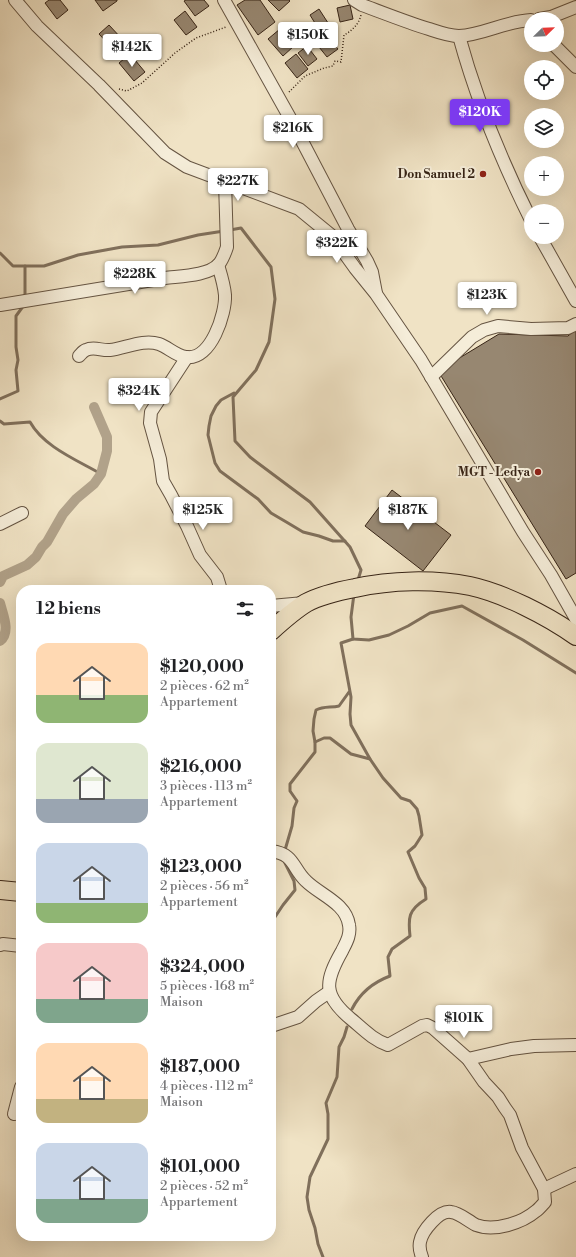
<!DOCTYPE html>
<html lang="fr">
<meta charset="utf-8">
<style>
:root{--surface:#fff;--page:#f2f2f2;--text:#202124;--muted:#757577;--accent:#7c3aed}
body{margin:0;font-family:"Libre Bodoni",serif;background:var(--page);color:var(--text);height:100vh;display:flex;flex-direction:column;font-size:15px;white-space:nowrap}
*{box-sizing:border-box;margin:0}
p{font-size:13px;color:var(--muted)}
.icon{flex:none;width:22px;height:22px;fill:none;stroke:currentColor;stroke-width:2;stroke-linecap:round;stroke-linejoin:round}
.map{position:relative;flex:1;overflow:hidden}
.sheet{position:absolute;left:16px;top:585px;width:260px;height:656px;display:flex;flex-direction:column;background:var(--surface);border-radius:16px;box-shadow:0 4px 16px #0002}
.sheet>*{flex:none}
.needle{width:26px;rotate:67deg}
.fabs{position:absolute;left:524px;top:12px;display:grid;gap:8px}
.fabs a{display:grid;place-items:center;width:40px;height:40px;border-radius:50%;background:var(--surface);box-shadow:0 4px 16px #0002;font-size:20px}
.price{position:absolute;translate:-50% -34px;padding:0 9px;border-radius:4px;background:#fff;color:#222;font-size:13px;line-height:26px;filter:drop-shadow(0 1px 2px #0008)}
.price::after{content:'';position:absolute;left:50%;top:24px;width:12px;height:9px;margin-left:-6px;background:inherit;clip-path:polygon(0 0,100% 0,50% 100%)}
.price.current{background:var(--accent);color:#fff}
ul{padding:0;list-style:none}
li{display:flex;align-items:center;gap:12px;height:100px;padding:0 20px}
li span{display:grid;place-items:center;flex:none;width:112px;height:80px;border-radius:12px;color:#555}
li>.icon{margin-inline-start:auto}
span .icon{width:48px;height:48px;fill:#fffc;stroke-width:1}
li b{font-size:17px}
h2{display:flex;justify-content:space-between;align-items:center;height:48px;padding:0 20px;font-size:17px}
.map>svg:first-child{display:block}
</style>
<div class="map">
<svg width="576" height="1257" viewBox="0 0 576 1257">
<rect width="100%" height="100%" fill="#f0e3c5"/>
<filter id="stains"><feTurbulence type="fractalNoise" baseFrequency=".005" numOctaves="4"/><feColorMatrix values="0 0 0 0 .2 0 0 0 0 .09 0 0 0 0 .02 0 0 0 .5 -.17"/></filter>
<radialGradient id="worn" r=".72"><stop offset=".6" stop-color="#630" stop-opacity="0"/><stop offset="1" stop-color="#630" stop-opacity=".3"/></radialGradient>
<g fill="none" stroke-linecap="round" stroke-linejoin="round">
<g stroke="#80705c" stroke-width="3">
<polyline points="230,230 241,228 271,267 275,299 269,342 256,370 233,397 235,441 250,457 310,502 350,547 361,570 358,580"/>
<polyline points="0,253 13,266 44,266 78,255 122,247 158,245 198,235 224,231"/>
<polyline points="25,266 25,298"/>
<polyline points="234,393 221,400 216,406 211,416 209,426 208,435 215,463 220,471 258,499 271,513 288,523 303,532 319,536 333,541 345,541"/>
<polyline points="0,399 18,391 16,370 18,360 16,347 16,316 24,305"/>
<path d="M0 421 4 424 30 422C44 447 77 460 101 474"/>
<polyline points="354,594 351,617 353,639 369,640 389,635 408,626 430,613 462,606 523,640 576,673"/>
<polyline points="315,742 324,738 330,738 351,754 370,759"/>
<path d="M285 850 292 826 294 808 297 801 290 791V784L315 752V742L313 731 314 719 316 710C324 706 331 708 339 706L349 692"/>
<polyline points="271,923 283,905 295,890 294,881 284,861"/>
<path d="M352 1009C360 993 374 982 390 976L388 957 392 949 410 936C408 918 408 910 426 899L425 888 419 878 408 852 415 846 422 835 419 816 417 809 410 801 401 798 383 778 370 759 351 725 350 714 351 697 341 643 353 639"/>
<polyline points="323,1257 318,1244 315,1228 309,1210 307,1197 310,1177 328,1139 328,1114 326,1103 337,1077 339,1047 344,1037 347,1027"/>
</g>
<g stroke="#b1a28a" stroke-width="10">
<polyline points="0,582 3,576 27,565 36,557 42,547 47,542 63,514 76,499 94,484 101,474 107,451 107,437 94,407"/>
<path d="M0 603C3 615 11 632 0 641"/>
</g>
</g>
<g fill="#978771" stroke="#372416">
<polygon points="49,0 60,0 68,10 57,19 45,3"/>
<polygon points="95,0 117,0 117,1 103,11"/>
<polygon points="186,0 204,0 209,6 195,16 184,1"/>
<polygon points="245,0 260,0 275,22 258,35 237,5"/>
<polygon points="268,0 289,0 290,1 279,11"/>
<polygon points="350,5 353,19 340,22 337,8"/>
<polygon points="319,9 330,26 321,33 310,15"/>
<polygon points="185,11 197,27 186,35 174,20"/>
<polygon points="109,25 122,39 112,48 99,34"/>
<polygon points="280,29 294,46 283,56 268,39"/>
<polygon points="329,39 338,49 327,57 319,47"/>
<polygon points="307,46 317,59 308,66 298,53"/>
<polygon points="130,54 145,72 134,81 119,63"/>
<polygon points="296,54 308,69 297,78 285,63"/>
<polygon points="576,329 576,573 566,579 438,371 499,334 568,336"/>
<polygon points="392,490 451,535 423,571 365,526"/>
</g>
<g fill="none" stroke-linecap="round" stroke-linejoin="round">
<g stroke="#655442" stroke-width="14">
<g id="minor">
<polyline points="15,0 37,26 99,85 165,153 187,167 299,209 332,236 355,268 376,294 421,360 523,532 551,575 576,619"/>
<polyline points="224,0 290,118 348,229 367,261 372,272 376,293"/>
<path d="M354 0 362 5C384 13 406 22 429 29 438 32 449 36 459 36 483 35 506 21 531 20"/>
<polyline points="539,19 551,17 576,7"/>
<path d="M459 36C476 98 502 162 531 220"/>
<polyline points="554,45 576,67"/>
<polyline points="540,237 576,301"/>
<path d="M0 305 165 278C181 276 208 276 219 264 223 259 225 253 227 247L225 182"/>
<path d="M79 356C81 354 83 351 86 350 94 346 102 351 110 350 126 348 143 339 159 344 168 347 176 356 186 357 211 361 226 313 225 295 224 284 221 275 218 265"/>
<polyline points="187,357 151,412 150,423 160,459 163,481 171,495 187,526 200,555 217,577 221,590"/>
<polyline points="431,377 472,337 484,330 498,326 531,329 568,328 576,324"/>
<polyline points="0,524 22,513"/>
<polyline points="271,606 304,603"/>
<path d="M271 851C295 854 292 868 306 881 320 895 346 903 349 925 351 935 346 943 342 951 325 981 322 995 351 1019 362 1028 373 1040 388 1045L422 1026 427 1025 433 1028 468 1059 484 1082 498 1097 505 1108 510 1115 522 1148 544 1189 545 1202C542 1205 539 1209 536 1211 522 1223 494 1232 476 1225 468 1221 460 1213 451 1212 439 1210 422 1231 420 1242 419 1247 420 1252 422 1257"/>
<polyline points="0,945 3,944 21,946"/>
<polyline points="271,1026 298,1017 316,1001 329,992"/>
<polyline points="468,1059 511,1049 534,1046 576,1045"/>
<polyline points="14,1114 21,1087"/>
<polyline points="544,1189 576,1174"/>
</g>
</g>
<g stroke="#372416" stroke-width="20">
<g id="highway">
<path d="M271 631C282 621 293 611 306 603 321 595 339 591 355 588 391 580 434 579 470 586 503 593 548 616 576 636"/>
<polyline points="0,890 21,892"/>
</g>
</g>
<g stroke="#372416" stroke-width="1.5" stroke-dasharray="1 2" stroke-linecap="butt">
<polyline points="119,89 127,91 142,83 175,53 196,38 226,27"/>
<path d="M289 92 305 76 324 68 333 66 335 61 341 62 344 35C352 31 359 24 361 15"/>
</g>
<use href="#minor" stroke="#f5edd9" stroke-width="12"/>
<use href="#highway" stroke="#f0e3c5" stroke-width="18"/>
</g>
<g fill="#8f2418" stroke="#f5edd9" stroke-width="1.5">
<circle cx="483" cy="174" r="4"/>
<circle cx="538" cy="472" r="4"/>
</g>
<g text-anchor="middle" stroke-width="4" stroke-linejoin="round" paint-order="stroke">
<g font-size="12" font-weight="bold" fill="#372416" stroke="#f5edd9" text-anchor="end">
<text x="475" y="178">Don Samuel 2</text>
<text x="530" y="476">MGT - Ledya</text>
</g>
</g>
<rect width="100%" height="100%" filter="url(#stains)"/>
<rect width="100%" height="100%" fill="url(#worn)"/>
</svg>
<div class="fabs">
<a><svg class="needle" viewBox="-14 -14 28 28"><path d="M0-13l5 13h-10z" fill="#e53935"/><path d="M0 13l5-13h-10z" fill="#757577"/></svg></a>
<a><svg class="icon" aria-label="locate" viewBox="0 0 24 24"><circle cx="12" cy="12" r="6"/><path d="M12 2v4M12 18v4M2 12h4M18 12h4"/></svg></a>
<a><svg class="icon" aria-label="layers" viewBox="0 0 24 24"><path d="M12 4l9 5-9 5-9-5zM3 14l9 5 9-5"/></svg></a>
<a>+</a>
<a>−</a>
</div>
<b class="price" style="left:308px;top:56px">$150K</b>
<b class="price" style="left:132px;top:68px">$142K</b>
<b class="price current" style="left:480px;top:133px">$120K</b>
<b class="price" style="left:293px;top:149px">$216K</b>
<b class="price" style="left:238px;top:202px">$227K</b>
<b class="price" style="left:337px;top:264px">$322K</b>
<b class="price" style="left:135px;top:295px">$228K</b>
<b class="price" style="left:487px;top:316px">$123K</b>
<b class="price" style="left:139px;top:412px">$324K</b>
<b class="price" style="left:203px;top:531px">$125K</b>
<b class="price" style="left:408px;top:531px">$187K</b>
<b class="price" style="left:464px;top:1039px">$101K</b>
<section class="sheet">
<h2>12 biens<svg class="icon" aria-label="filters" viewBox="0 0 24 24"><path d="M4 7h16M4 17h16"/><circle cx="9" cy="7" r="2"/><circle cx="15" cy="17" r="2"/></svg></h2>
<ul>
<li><span style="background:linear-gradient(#ffd9b3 65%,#8fb573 0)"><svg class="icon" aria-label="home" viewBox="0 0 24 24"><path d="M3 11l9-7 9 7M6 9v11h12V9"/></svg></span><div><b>$120,000</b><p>2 pièces · 62 m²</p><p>Appartement</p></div></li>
<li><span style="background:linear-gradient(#dfe7d0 70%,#9aa5b1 0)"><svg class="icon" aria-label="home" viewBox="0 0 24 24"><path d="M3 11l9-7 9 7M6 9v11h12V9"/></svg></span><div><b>$216,000</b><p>3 pièces · 113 m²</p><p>Appartement</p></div></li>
<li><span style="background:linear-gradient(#c9d6e8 75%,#8fb573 0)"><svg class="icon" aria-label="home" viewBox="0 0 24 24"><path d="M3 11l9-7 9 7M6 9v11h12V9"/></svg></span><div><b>$123,000</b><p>2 pièces · 56 m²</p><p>Appartement</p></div></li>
<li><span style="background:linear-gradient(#f6c9c9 70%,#7fa58c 0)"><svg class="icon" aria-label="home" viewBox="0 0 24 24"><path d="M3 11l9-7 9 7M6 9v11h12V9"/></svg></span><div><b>$324,000</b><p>5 pièces · 168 m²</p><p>Maison</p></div></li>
<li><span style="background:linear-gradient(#ffd9b3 70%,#c2b280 0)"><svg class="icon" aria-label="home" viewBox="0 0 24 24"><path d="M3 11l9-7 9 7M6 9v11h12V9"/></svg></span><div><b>$187,000</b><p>4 pièces · 112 m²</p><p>Maison</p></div></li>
<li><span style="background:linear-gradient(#c9d6e8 70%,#7fa58c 0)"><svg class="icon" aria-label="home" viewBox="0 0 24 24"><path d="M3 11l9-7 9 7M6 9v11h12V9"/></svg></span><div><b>$101,000</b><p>2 pièces · 52 m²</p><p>Appartement</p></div></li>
</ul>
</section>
</div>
